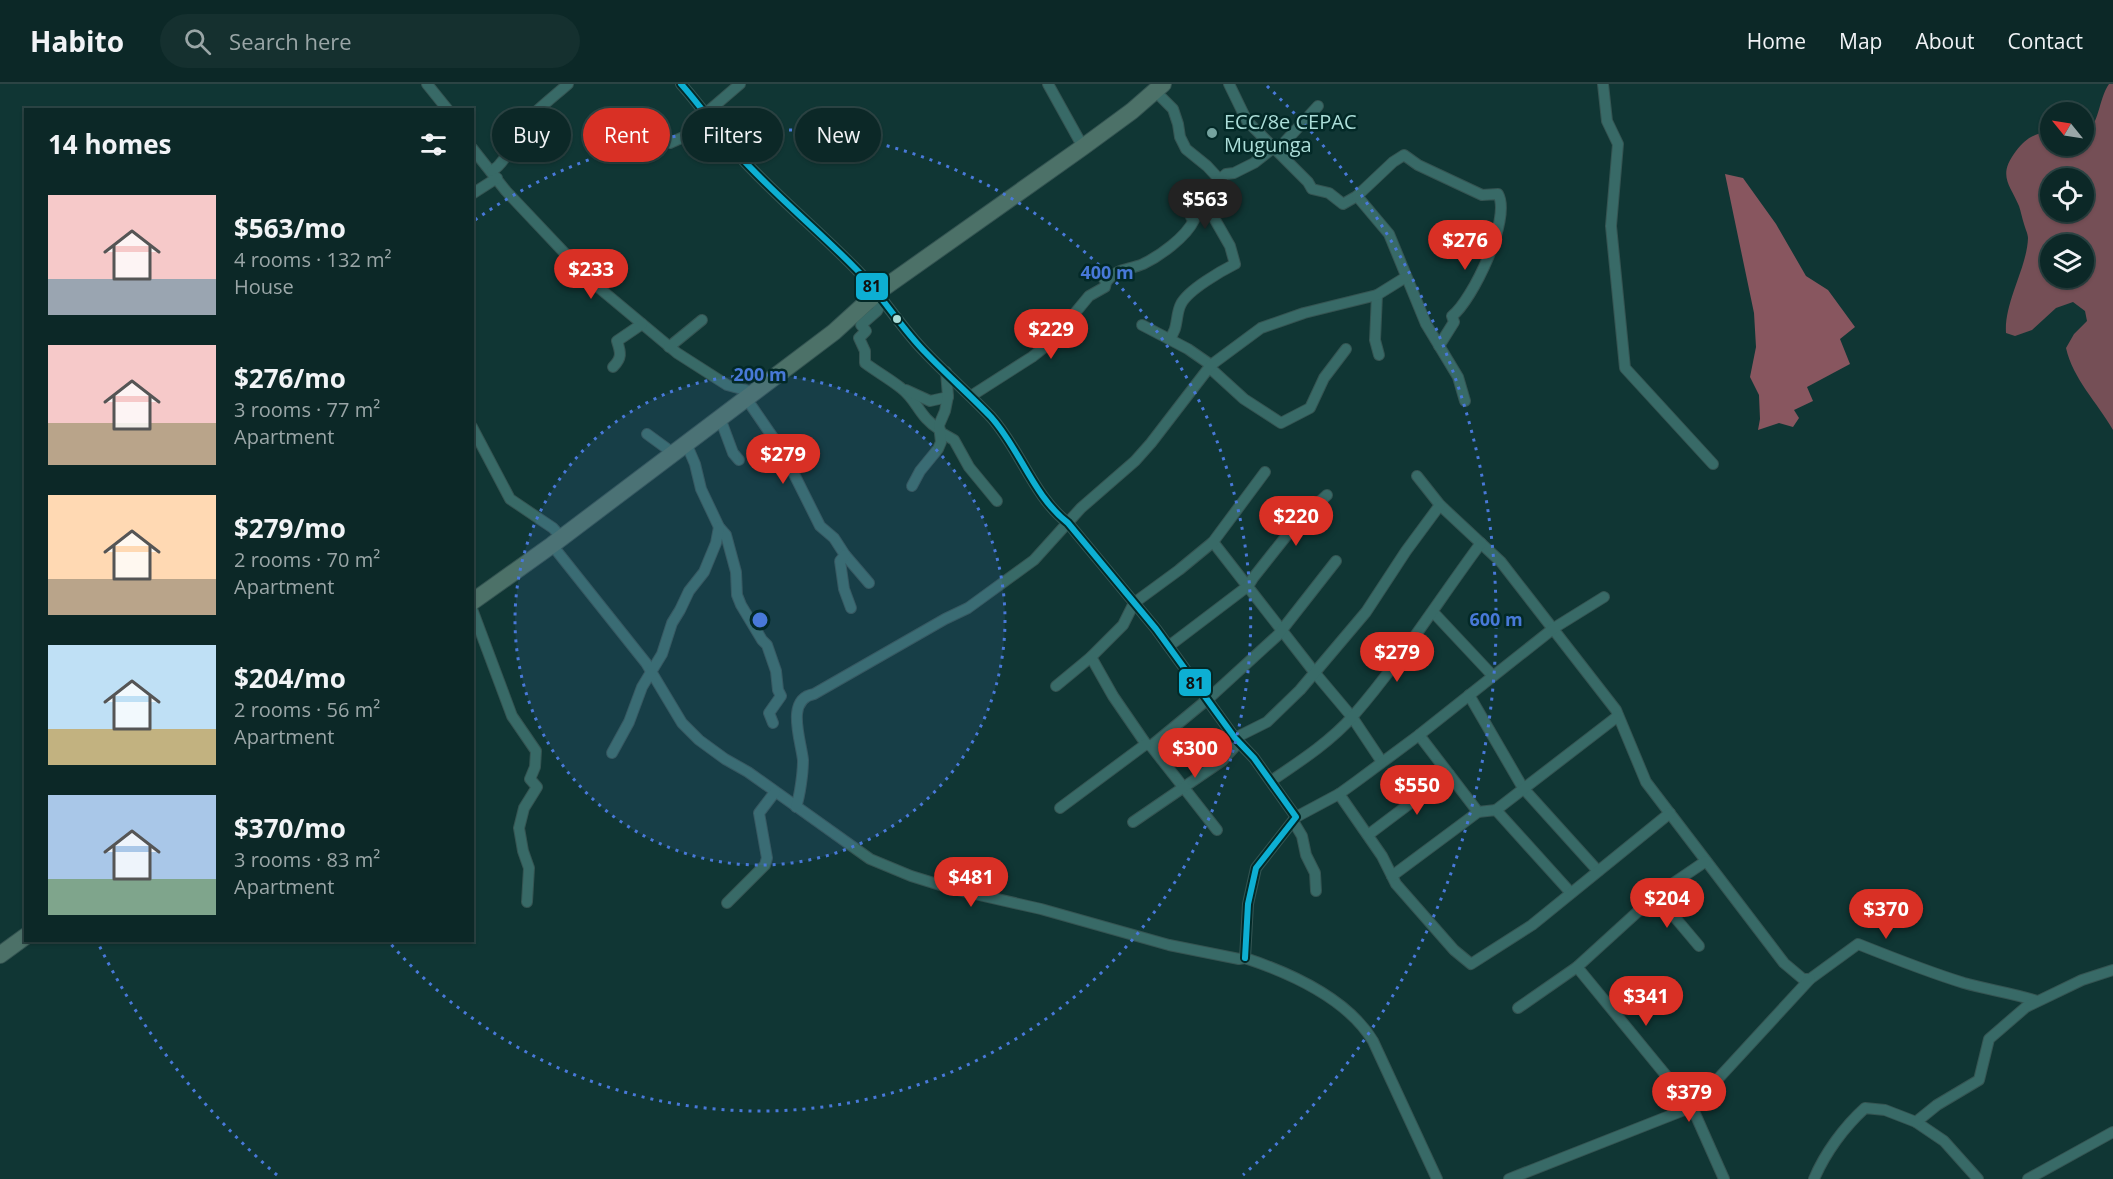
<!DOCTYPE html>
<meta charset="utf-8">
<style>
:root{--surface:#0c2827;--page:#15302f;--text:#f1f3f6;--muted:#9aa6a7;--line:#2c4444;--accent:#d93025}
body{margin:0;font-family:"Open Sans",sans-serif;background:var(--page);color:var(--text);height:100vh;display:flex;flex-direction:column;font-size:22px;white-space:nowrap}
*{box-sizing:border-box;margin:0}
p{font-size:20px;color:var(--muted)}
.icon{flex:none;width:33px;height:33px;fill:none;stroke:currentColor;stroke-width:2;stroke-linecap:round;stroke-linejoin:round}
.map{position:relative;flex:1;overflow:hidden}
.drawer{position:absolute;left:24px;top:24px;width:450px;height:834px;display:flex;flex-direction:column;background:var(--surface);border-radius:0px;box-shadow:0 2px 4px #0004,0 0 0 2px var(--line)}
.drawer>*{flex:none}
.top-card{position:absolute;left:492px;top:24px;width:570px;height:54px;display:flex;gap:12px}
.needle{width:39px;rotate:300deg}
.fabs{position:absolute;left:2040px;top:18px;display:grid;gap:12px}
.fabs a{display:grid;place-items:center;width:54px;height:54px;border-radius:50%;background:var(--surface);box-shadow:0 2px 4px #0004,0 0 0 2px var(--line);font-size:30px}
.price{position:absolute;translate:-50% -51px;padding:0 14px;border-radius:21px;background:var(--accent);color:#fff;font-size:20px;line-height:39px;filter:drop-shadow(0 2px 3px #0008)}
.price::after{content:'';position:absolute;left:50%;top:36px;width:18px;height:14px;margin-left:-9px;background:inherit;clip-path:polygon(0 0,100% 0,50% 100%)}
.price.on{background:#222;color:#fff}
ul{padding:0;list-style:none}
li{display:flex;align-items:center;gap:18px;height:150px;padding:0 24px}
li span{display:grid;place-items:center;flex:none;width:168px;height:120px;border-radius:0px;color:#555}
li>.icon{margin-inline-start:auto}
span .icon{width:72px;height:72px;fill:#fffc;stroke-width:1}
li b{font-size:26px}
h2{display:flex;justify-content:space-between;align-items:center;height:72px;padding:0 24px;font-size:26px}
.chip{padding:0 21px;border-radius:27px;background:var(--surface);box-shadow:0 2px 4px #0004,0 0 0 2px var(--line);font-size:21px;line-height:54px}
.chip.on{background:var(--accent);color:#fff}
header{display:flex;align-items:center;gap:36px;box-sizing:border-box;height:84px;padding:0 30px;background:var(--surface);border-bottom:2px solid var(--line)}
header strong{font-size:28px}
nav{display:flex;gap:33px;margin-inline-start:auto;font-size:21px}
.search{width:420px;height:54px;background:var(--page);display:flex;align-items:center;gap:15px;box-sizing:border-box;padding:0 21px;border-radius:33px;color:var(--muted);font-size:22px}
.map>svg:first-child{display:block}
</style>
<header>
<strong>Habito</strong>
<div class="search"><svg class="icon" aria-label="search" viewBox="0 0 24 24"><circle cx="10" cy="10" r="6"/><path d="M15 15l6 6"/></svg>Search here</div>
<nav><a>Home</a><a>Map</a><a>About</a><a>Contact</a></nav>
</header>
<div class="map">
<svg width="2113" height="1095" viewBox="0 0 2113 1095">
<rect width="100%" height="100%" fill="#103634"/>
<path fill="#754f56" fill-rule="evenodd" d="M2109 0H2113V346C2097 318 2073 295 2066 264L2074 250 2087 237 2085 227 2073 218 2056 224 2032 246 2015 252 2006 249C2004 218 2027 184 2028 154 2028 150 2025 144 2024 140 2022 134 2021 128 2019 122 2010 100 1997 92 2016 67 2026 54 2034 50 2050 47V62H2084V52C2100 40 2098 16 2109 0ZM2050 94H2084V128H2050ZM2050 160H2084V194H2050Z"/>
<polygon fill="#88565f" points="1725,90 1743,94 1776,140 1806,192 1828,206 1855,243 1840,255 1850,280 1807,303 1813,317 1794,326 1799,334 1793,343 1779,339 1758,346 1760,335 1759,311 1750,293 1756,263 1754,229"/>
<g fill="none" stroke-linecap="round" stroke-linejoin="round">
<g stroke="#355452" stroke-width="12">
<g id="minor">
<polyline points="427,0 448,26"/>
<path d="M681 0C700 21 716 45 735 67 772 109 817 145 856 185 882 211 900 243 926 269 947 291 970 311 991 333 1020 365 1033 412 1068 439L1156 545 1235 654 1254 674 1296 733 1256 784 1248 820 1245 874"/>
<polyline points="1048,0 1083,63"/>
<polyline points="1229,0 1247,37 1308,98 1312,105 1329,109 1343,120 1357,112 1389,150 1426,240 1458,293 1465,317"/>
<polyline points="1603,0 1607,37 1618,60 1611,142 1625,284 1713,380"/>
<polyline points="1156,8 1173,25 1178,40 1180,53 1186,65 1207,82 1220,96"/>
<polyline points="670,59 690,50 704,40 705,30 740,0"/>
<polyline points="472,64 506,107 592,198 677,269 727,301 753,308"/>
<path d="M492 87C507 77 511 60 521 45 534 27 551 15 568 0"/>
<polyline points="472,110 497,94"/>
<path d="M1357 112 1393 78 1404 71 1418 81 1482 111 1498 110C1512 134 1472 217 1452 232L1454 238 1439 262"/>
<path d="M1106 198C1116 184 1129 186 1143 180 1160 172 1186 153 1194 136L1191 133 1202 124 1200 120 1208 107 1226 90 1234 89 1254 79 1273 64 1281 62 1318 22"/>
<polyline points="1377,211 1375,256 1379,271"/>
<path d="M883 216 877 227 861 241 866 247 859 254 865 267V279C877 288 890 295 901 304 918 317 918 332 940 346"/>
<polyline points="1142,241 1188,265 1211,281"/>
<path d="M1169 255C1179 245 1175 231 1181 220 1188 206 1221 187 1235 180L1230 162 1214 134 1220 113 1214 102"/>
<polyline points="669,263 702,236"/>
<path d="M613 283C622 274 621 269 617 257L642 240"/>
<polyline points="1210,284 1244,315 1281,339 1310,324 1324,294 1346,265"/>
<polyline points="906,306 930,317 948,313"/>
<polyline points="971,312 1032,273 1051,258 1089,212 1105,203 1106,198 1100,188"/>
<polyline points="746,314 783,368 820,442 834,454 845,471 869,499"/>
<polyline points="720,334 733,369 739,376"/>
<polyline points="472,343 510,415 553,444 561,453"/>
<polyline points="940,348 954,356 969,383 997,417"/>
<polyline points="647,350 673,369"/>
<polyline points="686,359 695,380 701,405 719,443 726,451 736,488 737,511 741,521 762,556 767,561 776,587 778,606 781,612 769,629 773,639"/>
<path d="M1417 392 1440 421 1501 478 1616 626 1646 698 1784 879 1803 895H1810L1858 860C1893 874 1928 888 1964 899 1989 906 2013 909 2037 917"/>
<polyline points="912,402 920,387 938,365 941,358 939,341 945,327 948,312 946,288"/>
<polyline points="1213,458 1315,589 1352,633 1382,678"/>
<path d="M552 461 646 579 682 639 699 656 725 675 748 688 870 775 911 792 953 805 1041 825 1169 861 1239 875 1245 874C1290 889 1347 914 1373 957L1437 1095"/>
<polyline points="845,471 840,477 844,505 851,524"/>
<polyline points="472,525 512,632 536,667 535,683 530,695 537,703 524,724 519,744 523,767 529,784 527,818"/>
<polyline points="1433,528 1493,592"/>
<polyline points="1169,562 1248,502 1253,494 1295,441 1327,411"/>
<polyline points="1091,573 1113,612 1146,660 1151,662 1208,615 1278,551 1336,477"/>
<polyline points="1056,602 1091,573 1123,541 1134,519 1179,486 1213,458 1265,388"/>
<polyline points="1469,611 1523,704 1598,787"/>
<polyline points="1419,651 1478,728 1496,726 1571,809"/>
<polyline points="1235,654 1267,638 1300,606 1366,528 1406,467 1440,421"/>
<polyline points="1151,662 1217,746"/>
<polyline points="612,669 629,638 642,603 662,570 672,539 680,526 689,507 704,488 716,459 719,443"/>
<path d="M1271 697C1299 678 1330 658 1353 632 1400 578 1438 517 1481 459"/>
<polyline points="1339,710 1382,772 1396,800 1454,866 1471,880 1532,841 1670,729"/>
<path d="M796 723C800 711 803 689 803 676 801 656 785 615 814 610L945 535 968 524 1034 476 1081 424 1135 377 1151 359 1211 281 1261 244 1304 229 1377 211 1406 193"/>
<polyline points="1060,724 1146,660"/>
<polyline points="1496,726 1618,632"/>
<polyline points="1296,733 1339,710 1357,697 1419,651 1554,544 1604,513"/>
<polyline points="1293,737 1302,752 1306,771 1315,789 1316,807"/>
<polyline points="1133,738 1222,677 1239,658"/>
<polyline points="1368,751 1449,690"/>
<polyline points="1392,792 1478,728"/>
<polyline points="1656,811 1699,862"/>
<polyline points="727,819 765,781 767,774 759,729 775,708"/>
<polyline points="1577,883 1692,1023 1724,1095"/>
<polyline points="1518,924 1577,883 1656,811 1706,777"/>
<polyline points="1916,1038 1944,1057 1978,1095"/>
<polyline points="1509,1095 1692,1023 1810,895"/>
<path d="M1814 1095C1825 1069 1844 1043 1865 1024L1885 1026 1916 1038 1937 1021 1979 996 1989 955 2026 923 2082 896 2113 886"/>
<polyline points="2028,1095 2113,1048"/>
</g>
</g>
<g stroke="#355452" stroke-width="18">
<g id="highway">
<polyline points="472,518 552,461 834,248 878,208 1083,63 1132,27 1163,0"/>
<polyline points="0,871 26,852"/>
</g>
</g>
<use href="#minor" stroke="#386a67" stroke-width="10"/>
<use href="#highway" stroke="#4c7168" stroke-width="16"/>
<g stroke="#032927" stroke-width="10">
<path id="bus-1" d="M681 0C700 21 716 45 735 67 772 109 817 145 856 185 882 211 900 243 926 269 947 291 970 311 991 333 1020 365 1033 412 1068 439L1156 545 1235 654 1254 674 1296 733 1256 784 1248 820 1245 874"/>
</g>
<use href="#bus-1" stroke="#0dafd3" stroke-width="6"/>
</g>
<circle cx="760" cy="536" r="245" fill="#4879d8" fill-opacity=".12"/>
<g fill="none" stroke="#4879d8" stroke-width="3" stroke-dasharray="3 6">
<circle cx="760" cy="536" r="245"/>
<path d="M475 136A491 491 0 1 1 389 858"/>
<path d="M277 1091A736 736 0 0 1 98 859M25 581A736 736 0 0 1 25 491M1267 2A736 736 0 0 1 1243 1091"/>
</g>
<circle fill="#75a39f" stroke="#032927" stroke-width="2" cx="1212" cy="49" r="6"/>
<circle fill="#acded9" stroke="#032927" stroke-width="2" cx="897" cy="235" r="5"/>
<g text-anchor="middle" stroke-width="5" stroke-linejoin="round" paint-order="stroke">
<g font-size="20" fill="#acded9" stroke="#032927" text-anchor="start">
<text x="1224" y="45">ECC/8e CEPAC<tspan x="1224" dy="23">Mugunga</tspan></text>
</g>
</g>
<circle cx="760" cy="536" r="9" fill="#4879d8" stroke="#032927" stroke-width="3"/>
<g font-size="18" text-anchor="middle" font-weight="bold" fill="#4879d8" stroke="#032927" stroke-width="5" stroke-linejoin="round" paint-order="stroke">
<text x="1107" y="195">400 m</text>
<text x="760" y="297">200 m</text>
<text x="1496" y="542">600 m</text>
</g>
<g stroke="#032927" stroke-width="2">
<rect x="855" y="188" width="34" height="29" rx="6" fill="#0dafd3"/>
<rect x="1178" y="584" width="34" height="29" rx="6" fill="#0dafd3"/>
</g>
<g font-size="16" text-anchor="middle" font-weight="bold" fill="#111">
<text x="872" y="208">81</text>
<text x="1195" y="605">81</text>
</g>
</svg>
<div class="fabs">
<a><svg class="needle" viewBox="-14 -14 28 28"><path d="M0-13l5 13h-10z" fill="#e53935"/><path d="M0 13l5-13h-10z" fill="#9aa6a7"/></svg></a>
<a><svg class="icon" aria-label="locate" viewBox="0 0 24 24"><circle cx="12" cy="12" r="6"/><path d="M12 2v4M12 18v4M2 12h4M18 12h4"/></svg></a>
<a><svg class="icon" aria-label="layers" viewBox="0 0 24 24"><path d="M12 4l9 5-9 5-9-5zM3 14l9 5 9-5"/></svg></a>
</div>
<b class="price on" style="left:1205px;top:146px">$563</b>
<b class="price" style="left:1465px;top:187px">$276</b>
<b class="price" style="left:591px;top:216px">$233</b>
<b class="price" style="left:1051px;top:276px">$229</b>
<b class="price" style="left:783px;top:401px">$279</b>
<b class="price" style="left:1296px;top:463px">$220</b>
<b class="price" style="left:1397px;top:599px">$279</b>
<b class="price" style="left:1195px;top:695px">$300</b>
<b class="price" style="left:1417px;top:732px">$550</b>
<b class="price" style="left:971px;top:824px">$481</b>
<b class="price" style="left:1667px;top:845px">$204</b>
<b class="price" style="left:1886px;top:856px">$370</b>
<b class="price" style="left:1646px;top:943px">$341</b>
<b class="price" style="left:1689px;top:1039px">$379</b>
<div class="top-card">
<a class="chip">Buy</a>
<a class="chip on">Rent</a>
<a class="chip">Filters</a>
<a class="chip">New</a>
</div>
<section class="drawer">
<h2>14 homes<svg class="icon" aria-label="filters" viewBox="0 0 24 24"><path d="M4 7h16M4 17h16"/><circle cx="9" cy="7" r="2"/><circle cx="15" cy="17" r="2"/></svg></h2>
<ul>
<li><span style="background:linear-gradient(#f6c9c9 70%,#9aa5b1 0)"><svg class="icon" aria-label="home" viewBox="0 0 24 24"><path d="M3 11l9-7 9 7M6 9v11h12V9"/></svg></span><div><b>$563/mo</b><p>4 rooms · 132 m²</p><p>House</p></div></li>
<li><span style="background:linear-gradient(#f6c9c9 65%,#b9a48a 0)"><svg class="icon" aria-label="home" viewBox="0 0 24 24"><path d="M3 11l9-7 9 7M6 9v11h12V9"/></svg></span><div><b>$276/mo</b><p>3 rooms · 77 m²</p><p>Apartment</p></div></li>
<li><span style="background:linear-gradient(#ffd9b3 70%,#b9a48a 0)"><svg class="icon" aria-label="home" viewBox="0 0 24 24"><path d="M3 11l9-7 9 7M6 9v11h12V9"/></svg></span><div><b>$279/mo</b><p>2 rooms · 70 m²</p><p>Apartment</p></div></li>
<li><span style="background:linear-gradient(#bfe0f5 70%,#c2b280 0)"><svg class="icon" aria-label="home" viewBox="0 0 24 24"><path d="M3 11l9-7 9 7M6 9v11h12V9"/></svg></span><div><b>$204/mo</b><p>2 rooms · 56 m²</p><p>Apartment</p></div></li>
<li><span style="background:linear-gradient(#a9c7e8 70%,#7fa58c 0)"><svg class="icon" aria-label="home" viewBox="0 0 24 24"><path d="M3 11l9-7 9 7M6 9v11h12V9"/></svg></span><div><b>$370/mo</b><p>3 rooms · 83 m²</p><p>Apartment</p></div></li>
</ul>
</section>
</div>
